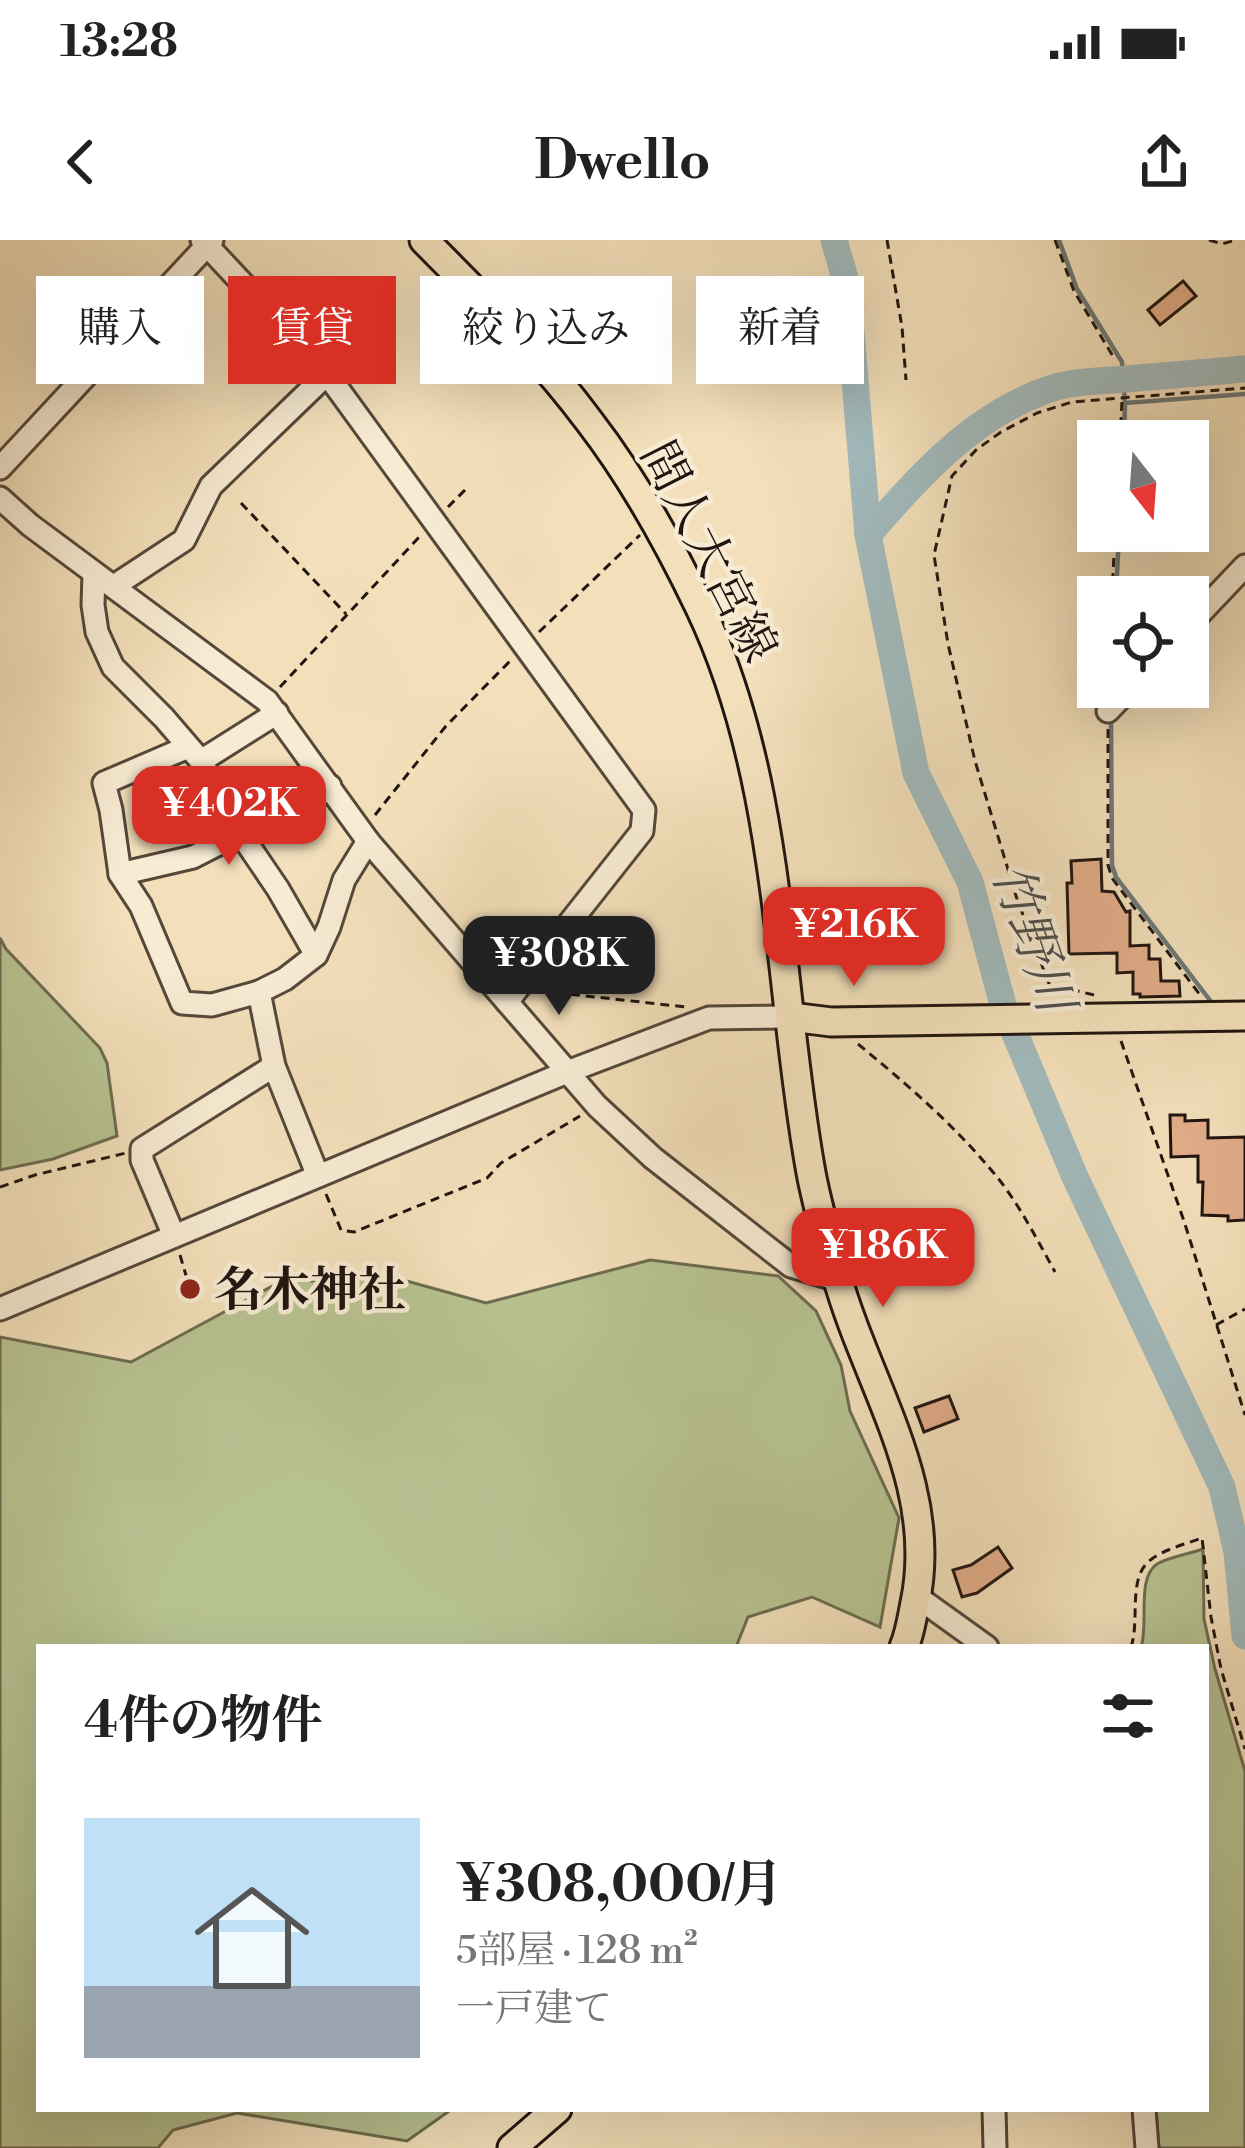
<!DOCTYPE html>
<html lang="ja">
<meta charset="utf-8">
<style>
:root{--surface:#fff;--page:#f6f6f6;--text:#222;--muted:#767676;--accent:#d93025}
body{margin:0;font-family:"Libre Bodoni","Noto Serif JP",serif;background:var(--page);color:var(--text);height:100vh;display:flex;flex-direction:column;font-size:45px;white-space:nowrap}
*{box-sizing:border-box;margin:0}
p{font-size:39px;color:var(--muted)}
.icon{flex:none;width:66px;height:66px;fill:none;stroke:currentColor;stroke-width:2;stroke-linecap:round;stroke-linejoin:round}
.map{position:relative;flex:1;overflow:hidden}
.drawer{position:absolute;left:36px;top:1404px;width:1173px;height:468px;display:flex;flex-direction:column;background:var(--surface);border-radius:0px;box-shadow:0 12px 48px #0002}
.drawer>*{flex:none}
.banner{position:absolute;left:36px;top:36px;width:1173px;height:108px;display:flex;gap:24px}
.needle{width:78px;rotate:163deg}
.buttons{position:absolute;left:1077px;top:180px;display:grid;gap:24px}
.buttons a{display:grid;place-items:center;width:132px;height:132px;border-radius:0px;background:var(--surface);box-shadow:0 12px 48px #0002;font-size:60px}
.price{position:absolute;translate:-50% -102px;padding:0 27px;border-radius:24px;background:var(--accent);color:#fff;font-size:39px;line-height:78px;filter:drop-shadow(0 3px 6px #0008)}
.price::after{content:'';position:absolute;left:50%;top:72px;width:36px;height:27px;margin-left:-18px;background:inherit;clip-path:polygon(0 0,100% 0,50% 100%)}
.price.selected{background:#222;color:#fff}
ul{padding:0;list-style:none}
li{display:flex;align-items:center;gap:36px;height:300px;padding:0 48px}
li span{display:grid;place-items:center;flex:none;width:336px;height:240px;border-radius:0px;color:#555}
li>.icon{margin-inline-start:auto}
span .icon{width:144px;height:144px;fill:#fffc;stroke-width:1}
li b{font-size:51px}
h2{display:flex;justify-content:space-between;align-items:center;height:144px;padding:0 48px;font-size:51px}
.pill{padding:0 42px;border-radius:0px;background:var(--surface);box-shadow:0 12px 48px #0002;font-size:42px;line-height:108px}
.pill.selected{background:var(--accent);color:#fff}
.status{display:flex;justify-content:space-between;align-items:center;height:84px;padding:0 60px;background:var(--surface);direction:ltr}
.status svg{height:33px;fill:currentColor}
header{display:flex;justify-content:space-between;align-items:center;height:156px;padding:0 48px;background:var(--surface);font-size:54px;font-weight:700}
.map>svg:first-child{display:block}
</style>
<div class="status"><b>13:28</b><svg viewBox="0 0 49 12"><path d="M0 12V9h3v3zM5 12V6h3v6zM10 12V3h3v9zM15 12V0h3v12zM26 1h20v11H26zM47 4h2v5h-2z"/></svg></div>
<header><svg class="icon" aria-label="back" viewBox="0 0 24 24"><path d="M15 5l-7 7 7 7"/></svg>Dwello<svg class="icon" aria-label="share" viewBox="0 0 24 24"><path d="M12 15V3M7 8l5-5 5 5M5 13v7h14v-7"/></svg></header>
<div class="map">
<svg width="1245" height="1908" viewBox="0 0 1245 1908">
<rect width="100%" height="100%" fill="#f3e0bb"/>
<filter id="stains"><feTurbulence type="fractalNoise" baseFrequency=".00167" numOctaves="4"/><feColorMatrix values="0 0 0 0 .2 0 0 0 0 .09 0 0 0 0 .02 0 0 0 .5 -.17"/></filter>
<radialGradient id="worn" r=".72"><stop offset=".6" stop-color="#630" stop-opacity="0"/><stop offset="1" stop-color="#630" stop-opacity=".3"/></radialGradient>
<g fill="#b8c392" stroke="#6c6c51" stroke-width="3">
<polygon points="0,698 6,709 100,808 107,823 117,896 53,919 0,930"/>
<polygon points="650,1020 778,1036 816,1071 841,1125 850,1171 899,1278 880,1387 812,1357 748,1377 736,1407 39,1407 39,1869 452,1869 407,1901 237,1873 173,1890 158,1908 0,1908 0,1097 131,1122 280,1042 396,1038 486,1063"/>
<path d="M1203 1309 1204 1379 1215 1429 1245 1531V1908H1159L1156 1869H1206V1407H1141C1149 1384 1136 1338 1157 1324 1169 1317 1189 1314 1203 1309Z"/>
</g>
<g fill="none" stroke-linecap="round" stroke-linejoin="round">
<g stroke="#6d7877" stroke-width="4.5">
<polyline points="1059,0 1077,49 1122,122 1125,163 1124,201"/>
<polyline points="1125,163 1245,154"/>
<polyline points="1116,357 1119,291"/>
<polyline points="1111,477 1112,625 1116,637 1212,763"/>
<polyline points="1233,1297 1245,1292"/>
</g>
<g stroke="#a1babc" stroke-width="27">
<polyline points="834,0 847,45 868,295 916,533 970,642 1003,765 1075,937 1222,1247 1237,1312 1245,1396"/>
<path d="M868 295C918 237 971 178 1044 151 1069 141 1099 141 1126 139 1166 136 1205 132 1245 129"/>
</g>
</g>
<g fill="#e2ad89" stroke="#201510" stroke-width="3">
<polygon points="1183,41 1196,56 1160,85 1148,70"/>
<polygon points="1101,619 1102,651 1114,652 1126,672 1130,671 1130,706 1149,705 1149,719 1160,719 1161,741 1179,741 1180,756 1140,757 1140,754 1133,754 1133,732 1117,733 1117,713 1069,714 1067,643 1072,643 1071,621"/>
<polygon points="1170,875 1185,875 1185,881 1208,880 1208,898 1245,897 1245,980 1228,981 1228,976 1202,975 1203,942 1198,942 1198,916 1171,917"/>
<polygon points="949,1156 958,1179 924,1192 915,1168"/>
<polygon points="998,1307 1012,1328 977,1353 962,1357 953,1330 971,1325"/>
</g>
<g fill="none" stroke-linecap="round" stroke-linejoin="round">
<g stroke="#55483b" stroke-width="27">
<g id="minor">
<polyline points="202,0 327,134 644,570 642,591 507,762"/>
<polyline points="0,228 212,0"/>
<polyline points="0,258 30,285 267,461 368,601 597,866 653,918 791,1026 838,1040"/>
<polyline points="94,333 93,365 97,392 113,427 164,478 201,521 240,593 278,649 316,715"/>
<polyline points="114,346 184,300 211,246 327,134"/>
<polyline points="1188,386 1245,326"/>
<polyline points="1108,471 1131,447"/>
<polyline points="188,507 104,543 111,570 120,634 141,666 182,763 212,765 259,752 285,739 316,715 329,687 344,640 368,601"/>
<polyline points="201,521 277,473"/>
<polyline points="120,634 193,617 240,593 302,569 330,546"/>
<polyline points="259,752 274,826 318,936"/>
<polyline points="174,996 142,920 142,909 274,826"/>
<polyline points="0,1069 567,832 709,778 791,777"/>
<polyline points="916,1356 987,1407"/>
<polyline points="994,1869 995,1908"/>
<polyline points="1144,1869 1147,1908"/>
</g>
</g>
<g stroke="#201510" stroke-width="33">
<g id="major">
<path d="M424 0C481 58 540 115 589 181 633 238 669 303 700 368 783 542 777 741 810 927 816 963 827 998 836 1033 866 1144 940 1244 915 1363 912 1378 910 1393 904 1407"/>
<polyline points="791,777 831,782 1245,776"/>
<polyline points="512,1908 557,1869"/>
</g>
</g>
<g stroke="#201510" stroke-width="3" stroke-dasharray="9 6" stroke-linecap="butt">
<polyline points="887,0 902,87 906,140"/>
<polyline points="1055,0 1074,51 1114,118"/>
<polyline points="1209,0 1222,4 1236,0"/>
<polyline points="1120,201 1122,160"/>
<polyline points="241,263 346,374"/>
<polyline points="448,267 468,247"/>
<polyline points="1112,357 1115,291"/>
<polyline points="539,392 640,295"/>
<polyline points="280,447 421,295"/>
<polyline points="1108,489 1108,625 1112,638 1200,755"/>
<polyline points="375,575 446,486 511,420"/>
<polyline points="541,751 686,767"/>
<polyline points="1094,755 1049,744 1017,659 975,521 948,404 934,315 952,236 976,210 1001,192 1037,173 1072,162 1245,148"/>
<polyline points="1121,801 1184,981 1245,1175"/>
<path d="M858 804C909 846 960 890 1001 942 1022 970 1038 1001 1055 1032"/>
<polyline points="0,947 35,935 126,913"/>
<polyline points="326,954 341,990 354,992 487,938 501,923 580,876"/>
<polyline points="180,1015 188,1042"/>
<polyline points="1216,1085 1245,1069"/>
<path d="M1131 1407C1140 1381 1128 1341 1148 1322 1161 1310 1186 1304 1202 1298L1211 1377 1221 1429 1245 1509"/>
</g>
<use href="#minor" stroke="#f7ebd3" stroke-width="21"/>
<use href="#major" stroke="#f3e0bb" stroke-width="27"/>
</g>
<circle fill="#8f2418" stroke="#f7ebd3" stroke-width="4.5" cx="190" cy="1049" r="12"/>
<g text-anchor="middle" stroke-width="9" stroke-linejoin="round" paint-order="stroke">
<g font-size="48" fill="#201510" stroke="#f7ebd3">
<text transform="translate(710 311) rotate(63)" y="17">間人大宮線</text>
</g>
<g font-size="48" font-weight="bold" fill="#201510" stroke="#f7ebd3" text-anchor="start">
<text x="214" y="1066">名木神社</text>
</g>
<g font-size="51" font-style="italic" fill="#4d4f4c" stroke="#f7ebd3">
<text transform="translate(1034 697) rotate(71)" y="18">竹野川</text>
</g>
</g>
<rect width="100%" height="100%" filter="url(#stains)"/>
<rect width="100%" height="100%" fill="url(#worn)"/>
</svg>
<div class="buttons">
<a><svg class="needle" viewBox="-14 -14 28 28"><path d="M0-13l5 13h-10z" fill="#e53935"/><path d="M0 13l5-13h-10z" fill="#767676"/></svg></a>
<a><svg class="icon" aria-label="locate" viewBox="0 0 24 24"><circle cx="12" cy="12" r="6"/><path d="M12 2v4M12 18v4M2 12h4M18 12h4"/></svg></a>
</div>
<b class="price" style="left:229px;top:628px">¥402K</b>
<b class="price" style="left:854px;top:749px">¥216K</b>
<b class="price selected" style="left:559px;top:778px">¥308K</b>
<b class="price" style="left:883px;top:1070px">¥186K</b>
<div class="banner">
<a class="pill">購入</a>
<a class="pill selected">賃貸</a>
<a class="pill">絞り込み</a>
<a class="pill">新着</a>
</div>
<section class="drawer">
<h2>4件の物件<svg class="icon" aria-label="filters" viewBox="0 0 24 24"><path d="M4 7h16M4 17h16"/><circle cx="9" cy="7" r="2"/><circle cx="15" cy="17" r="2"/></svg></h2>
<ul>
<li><span style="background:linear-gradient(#bfe0f5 70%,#9aa5b1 0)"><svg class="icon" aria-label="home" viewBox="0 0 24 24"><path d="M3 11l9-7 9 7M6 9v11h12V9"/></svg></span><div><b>¥308,000/月</b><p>5部屋 · 128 m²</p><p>一戸建て</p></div></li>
</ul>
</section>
</div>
